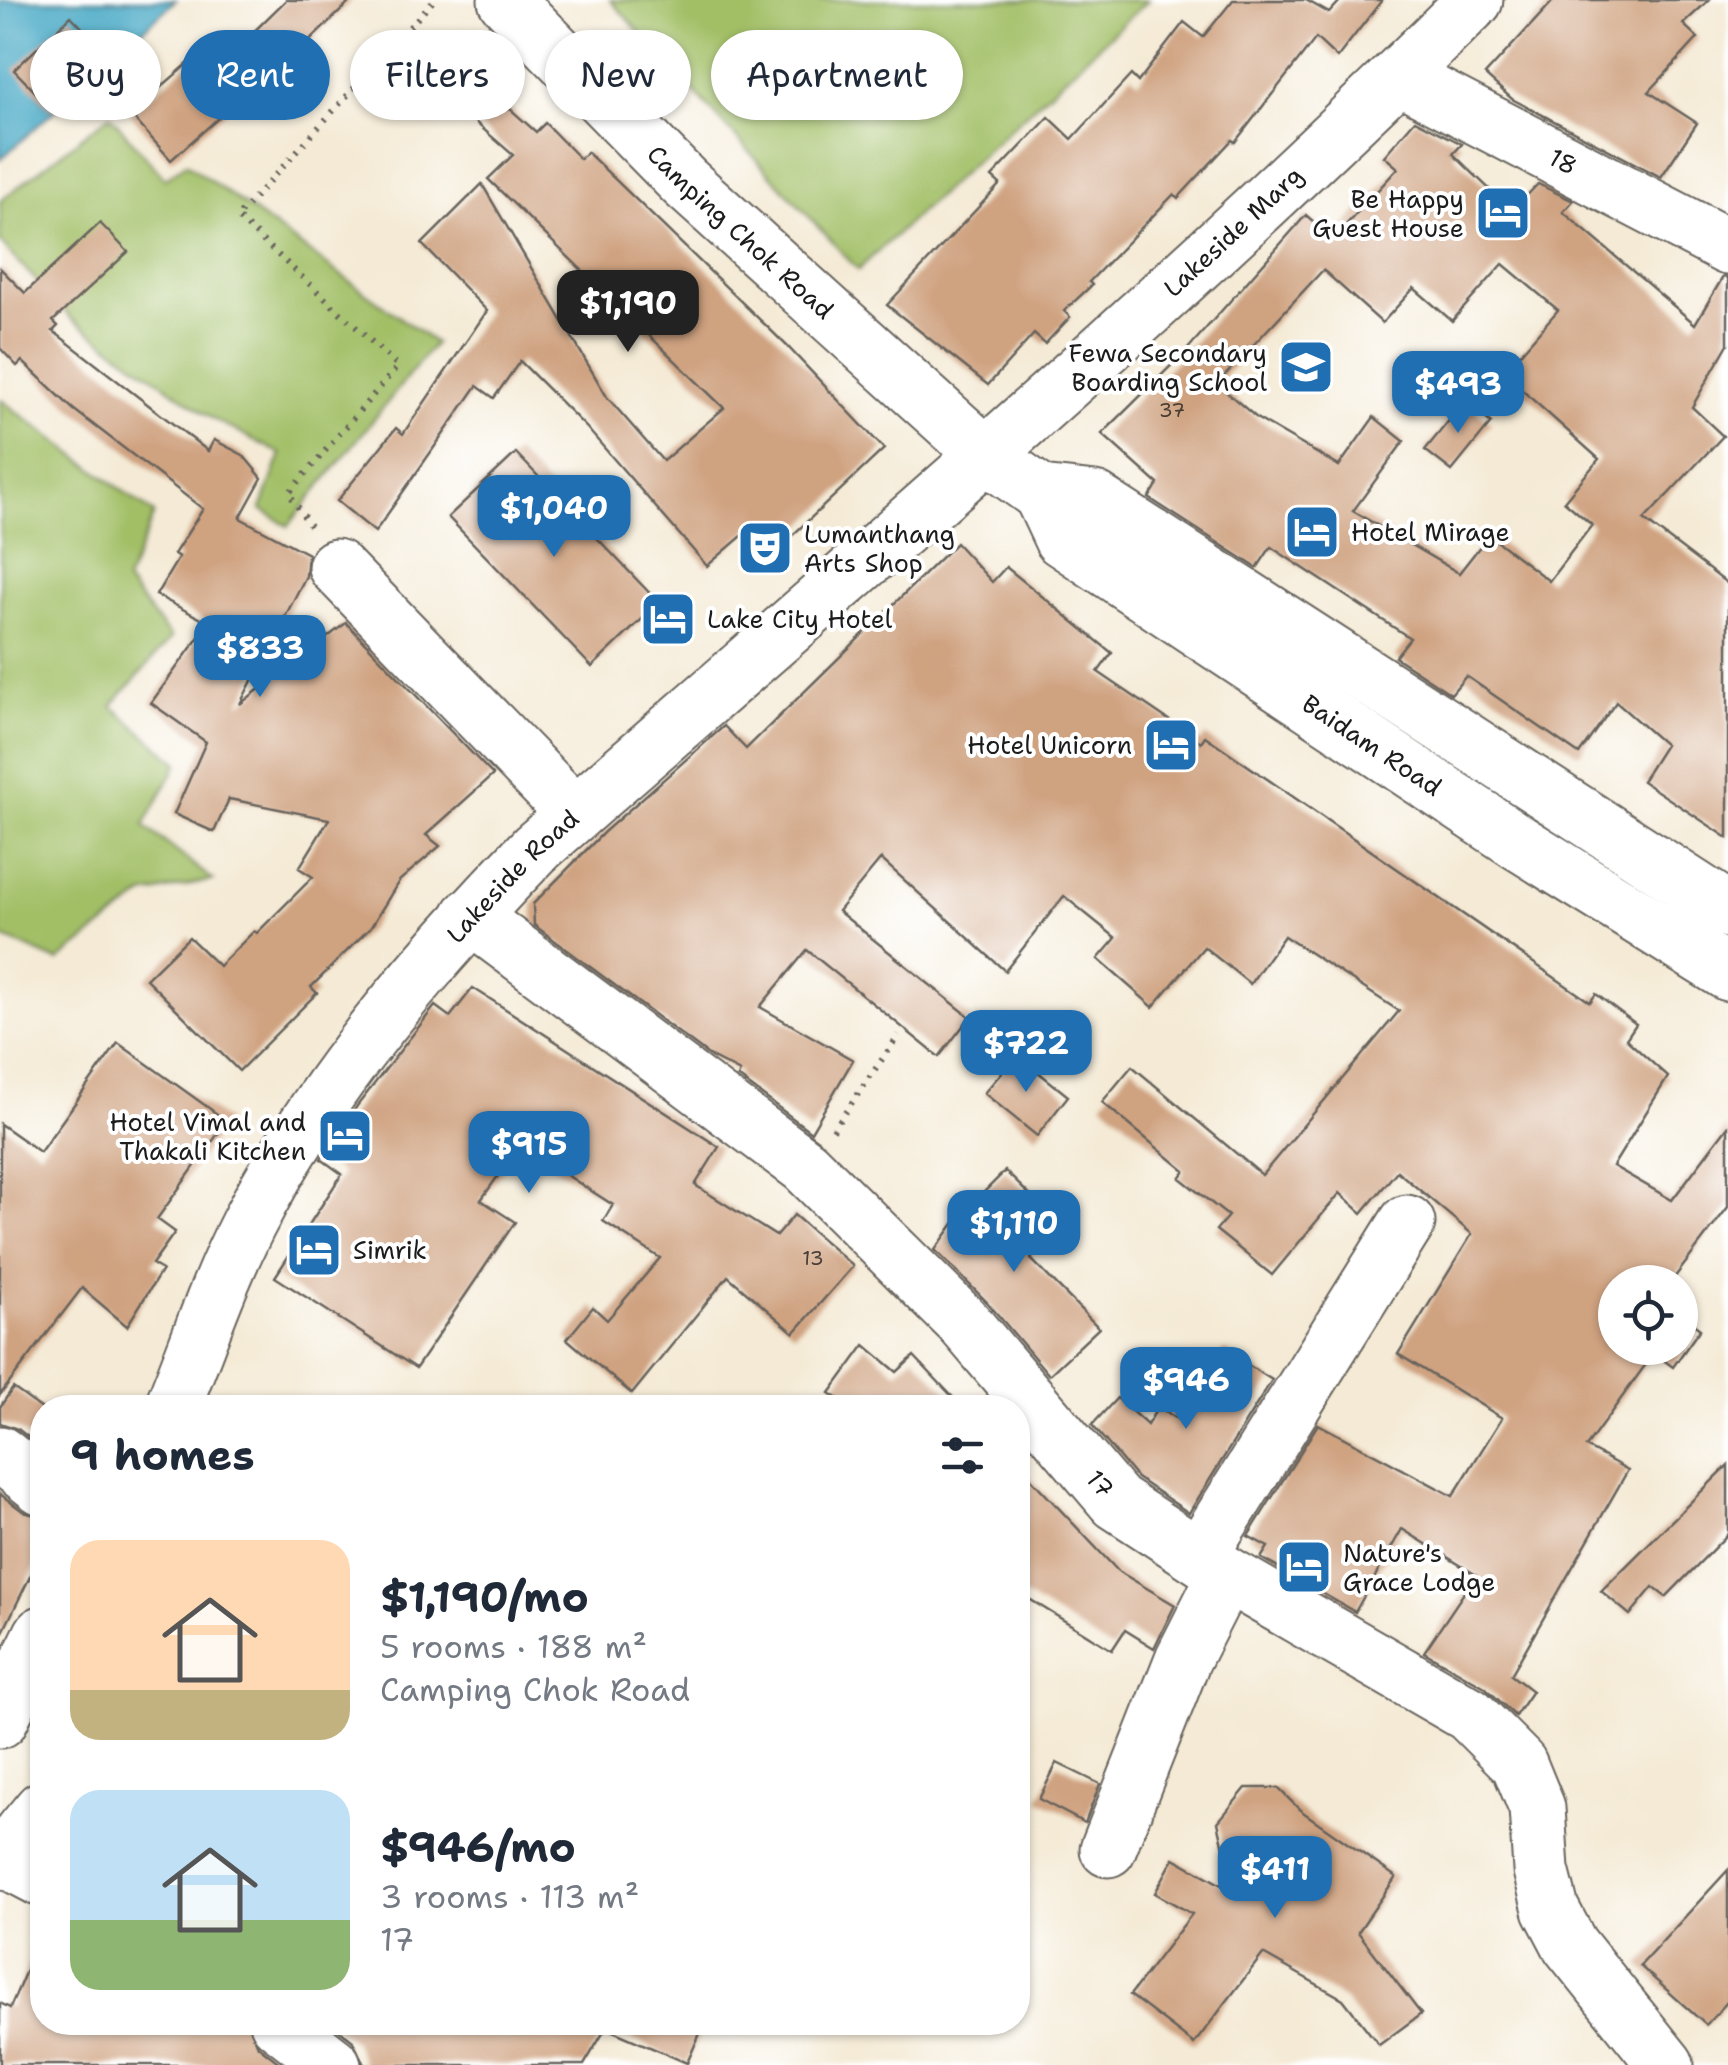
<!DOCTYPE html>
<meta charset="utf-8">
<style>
:root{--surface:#fff;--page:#f6f6f7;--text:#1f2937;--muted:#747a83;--accent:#1f6fb2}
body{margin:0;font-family:"Shantell Sans",sans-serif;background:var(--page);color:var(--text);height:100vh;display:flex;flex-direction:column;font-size:38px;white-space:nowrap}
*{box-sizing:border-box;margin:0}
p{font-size:32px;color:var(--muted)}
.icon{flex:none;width:55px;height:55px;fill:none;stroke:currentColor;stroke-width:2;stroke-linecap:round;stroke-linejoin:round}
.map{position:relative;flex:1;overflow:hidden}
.drawer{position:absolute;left:30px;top:1395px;width:1000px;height:640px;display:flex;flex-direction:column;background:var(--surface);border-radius:40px;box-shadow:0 2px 8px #0004}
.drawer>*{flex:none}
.hud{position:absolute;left:30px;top:30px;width:1000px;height:90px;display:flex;gap:20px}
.tools{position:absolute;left:1598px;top:1265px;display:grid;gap:20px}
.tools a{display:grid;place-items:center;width:100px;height:100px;border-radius:50%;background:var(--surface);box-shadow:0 2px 8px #0004;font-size:50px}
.price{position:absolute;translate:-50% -85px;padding:0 22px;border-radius:20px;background:var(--accent);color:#fff;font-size:32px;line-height:65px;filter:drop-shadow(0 2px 5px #0008)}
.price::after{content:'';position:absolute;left:50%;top:60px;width:30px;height:22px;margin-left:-15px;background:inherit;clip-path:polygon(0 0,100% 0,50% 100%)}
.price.selected{background:#222;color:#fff}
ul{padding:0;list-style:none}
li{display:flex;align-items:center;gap:30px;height:250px;padding:0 40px}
li span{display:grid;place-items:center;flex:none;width:280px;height:200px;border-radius:30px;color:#555}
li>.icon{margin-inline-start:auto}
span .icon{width:120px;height:120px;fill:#fffc;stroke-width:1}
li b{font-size:42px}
h2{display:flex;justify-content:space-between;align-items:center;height:120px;padding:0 40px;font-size:42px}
.chip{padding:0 35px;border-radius:45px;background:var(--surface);box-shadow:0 2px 8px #0004;font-size:35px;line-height:90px}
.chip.selected{background:var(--accent);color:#fff}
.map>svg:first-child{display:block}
</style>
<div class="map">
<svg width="1728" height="2065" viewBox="0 0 1728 2065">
<rect width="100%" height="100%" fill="#fff"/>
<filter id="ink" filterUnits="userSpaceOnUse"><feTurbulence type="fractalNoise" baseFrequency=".01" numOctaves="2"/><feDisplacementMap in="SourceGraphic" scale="20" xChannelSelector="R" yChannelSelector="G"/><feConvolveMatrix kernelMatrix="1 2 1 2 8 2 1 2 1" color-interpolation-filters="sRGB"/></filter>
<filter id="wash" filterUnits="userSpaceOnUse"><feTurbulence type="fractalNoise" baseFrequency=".0048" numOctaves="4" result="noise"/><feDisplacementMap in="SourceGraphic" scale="40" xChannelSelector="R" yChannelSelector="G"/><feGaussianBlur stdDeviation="2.25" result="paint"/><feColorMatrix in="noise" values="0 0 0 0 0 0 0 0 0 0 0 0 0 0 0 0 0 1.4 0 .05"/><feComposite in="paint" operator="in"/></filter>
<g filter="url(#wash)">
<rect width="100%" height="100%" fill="#f4ead5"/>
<g fill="#a2bf66" stroke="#5f6e41" stroke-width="2.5">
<polygon points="610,0 1148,0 858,270"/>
<polygon points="110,115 165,179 186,163 435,343 288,526 261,509 281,454 213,419 72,319 0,242 0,201"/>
<polygon points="0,399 154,514 126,582 171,638 112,706 178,763 144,826 213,880 144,895 58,961 0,936"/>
</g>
<polygon fill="#44a7c4" stroke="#306270" stroke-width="2.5" points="0,0 176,0 0,160"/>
<g id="blocks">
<g fill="#cfa280" fill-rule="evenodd">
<polygon points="286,0 352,0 270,79 267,75 171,160 130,114 222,34 236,49"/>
<polygon points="1233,0 1306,0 1329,13 1341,0 1382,0 1337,58 1316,38 1235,142 1232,140 1178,198 1174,194 1089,282 1092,285 1064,311 1070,317 1045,344 1034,334 988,385 887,305 1000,184 992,177 1049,117 1072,139 1131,75 1138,82 1184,22 1203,37"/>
<polygon points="1554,0 1709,0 1683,24 1698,38 1649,92 1697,123 1661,177 1512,99 1485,75"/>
<polygon points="71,16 108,55 52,109 14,70"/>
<polygon points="489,90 536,132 545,123 580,159 587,152 788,347 884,449 778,549 756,524 707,566 586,427 520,361 494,398 477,386 375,532 337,501 396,428 403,434 487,311 422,244 482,184 607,397 663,461 724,408 488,179 513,155 467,115"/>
<path d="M1415 120 1462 144 1453 154 1512 211 1538 184 1573 201 1563 212 1695 324 1723 277 1728 278V344L1692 407 1723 436 1644 520 1728 584V838L1642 781 1665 745 1616 702 1579 754 1466 676 1451 694 1395 657 1410 638 1271 547 1257 568 1149 498 1158 484 1102 434 1186 351 1306 215 1333 239 1398 168 1384 156ZM1503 264 1558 310 1503 373 1599 459 1564 501 1592 525 1549 581 1489 535 1459 573 1353 511 1404 441 1374 417 1339 466 1258 419 1217 384 1323 270 1382 323 1414 288 1452 321Z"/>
<polygon points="100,223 128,252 53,321 58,326 53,331 208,451 214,440 243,455 262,478 240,518 308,554 306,576 240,704 346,623 493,775 426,835 440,846 399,881 371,927 311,987 317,993 239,1071 146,979 189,937 219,966 254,931 257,933 313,877 299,868 329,819 229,799 214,832 174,814 206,742 151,703 209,623 156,595 179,557 174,554 203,509 73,409 22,361 17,366 0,348 0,268 25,293"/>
<polygon points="1465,401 1491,423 1452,471 1425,450"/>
<polygon points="516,453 659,603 592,667 448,517"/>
<polygon points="956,543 992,582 1006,567 1112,653 1098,672 1201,742 1205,736 1590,1002 1596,994 1636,1024 1626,1039 1668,1077 1613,1166 1672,1200 1728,1126 1728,1207 1671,1282 1615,1282 1615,1348 1680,1348 1680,1314 1700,1329 1673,1367 1654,1353 1586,1447 1628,1470 1511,1675 1532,1691 1515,1716 1485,1687 1424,1652 1476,1575 1402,1529 1355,1612 1261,1558 1268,1547 1248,1536 1318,1424 1453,1496 1502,1418 1398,1354 1472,1234 1397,1171 1362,1213 1340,1193 1272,1275 1216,1230 1228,1216 1180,1178 1185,1171 1102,1102 1132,1066 1262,1175 1399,1011 1284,936 1250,984 1204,947 1153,1007 1098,959 1116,938 1064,896 1005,971 881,859 838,911 970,1017 939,1057 807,950 760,1007 853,1060 811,1132 738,1077 740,1072 711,1057 534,925 533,904 604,832 724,726 746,749"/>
<polygon points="473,988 719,1147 695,1185 776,1236 794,1215 853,1266 794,1333 728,1276 632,1394 567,1339 593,1307 607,1320 660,1258 603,1221 613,1205 520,1145 481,1200 515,1222 416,1368 275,1277 342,1174 321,1159 357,1106 435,1006 450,1017"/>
<polygon points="118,1043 227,1121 157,1219 175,1232 152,1264 162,1270 127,1326 82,1288 0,1395 0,1124 40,1152"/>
<polygon points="1017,1055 1068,1096 1037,1136 984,1093"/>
<polygon points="1005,1171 1038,1203 1010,1230 1033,1256 1031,1259 1099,1328 1049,1375 987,1302 935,1250 958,1218"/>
<polygon points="865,1345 897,1372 914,1356 963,1408 852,1408 830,1393"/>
<polygon points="1224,1350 1272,1380 1189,1513 1137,1478 1092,1425 1117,1398 1147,1425 1158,1407 1179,1420"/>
<polygon points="13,1388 42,1409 42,1448 18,1429 0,1423 0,1407"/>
<polygon points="1018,1465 1118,1571 1175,1605 1154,1648 1125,1630 1112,1650 1018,1592"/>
<polygon points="1728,1465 1728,1534 1666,1597 1653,1587 1630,1615 1601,1591"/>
<polygon points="0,1494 24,1512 42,1517 42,1552 0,1638"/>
<polygon points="1057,1763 1100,1784 1085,1823 1039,1799"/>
<polygon points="1246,1788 1278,1788 1300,1810 1396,1877 1358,1932 1421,2014 1379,2045 1343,1999 1263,1954 1194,2044 1130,1995 1192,1914 1155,1893 1174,1858 1234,1892 1218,1822"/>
<polygon points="1728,1870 1728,2001 1706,2025 1640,1966"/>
<polygon points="42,1933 42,2022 248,2022 258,2046 282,2065 0,2065 0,2003 10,2008"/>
<polygon points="329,2022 705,2022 687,2063 606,2028 584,2065 364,2065 353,2041"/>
</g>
</g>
</g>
<g filter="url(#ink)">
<use href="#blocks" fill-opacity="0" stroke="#68645d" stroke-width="2.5"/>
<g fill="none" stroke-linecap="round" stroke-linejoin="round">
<g stroke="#68645d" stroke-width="59">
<g id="minor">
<path id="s1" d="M506 0 684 182 986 455"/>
<path id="s2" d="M1399 76 1728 247"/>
<polyline points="336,567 575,814"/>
<path id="s3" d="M470 916 805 1166 963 1322 1116 1502 1226 1574 1469 1714 1519 1764 1537 1808 1541 1870 1551 1909 1570 1945 1666 2065"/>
<polyline points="0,1454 42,1487"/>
<polyline points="1199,1556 1407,1223"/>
<polyline points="1108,1849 1183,1659 1226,1574"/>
<polyline points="0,1857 42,1879"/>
<polyline points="278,2022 333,2065"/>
</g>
</g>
<g stroke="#68645d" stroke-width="59">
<g id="major">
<polyline points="986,455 1041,494 1095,500 1728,910"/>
<path id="s4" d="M1041 494 1062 539 1518 842 1728 973"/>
<path id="s5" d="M172 1408C197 1347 218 1283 248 1224 319 1085 428 960 535 849 853 571 1176 297 1475 0"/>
<polyline points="0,1720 42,1634"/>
<polyline points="0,1860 42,1809"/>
</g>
</g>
<g stroke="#68645d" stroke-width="6" stroke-dasharray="2.5 8" stroke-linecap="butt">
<polyline points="310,526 289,493 398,366 237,217 434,0"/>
<polyline points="833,1130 899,1035"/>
</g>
<use href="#minor" stroke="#fff" stroke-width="55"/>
<use href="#major" stroke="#fff" stroke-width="55"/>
</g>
</g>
<defs>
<g id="hotel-square" transform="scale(2.875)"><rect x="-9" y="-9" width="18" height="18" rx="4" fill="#1f6fb2" stroke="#fff"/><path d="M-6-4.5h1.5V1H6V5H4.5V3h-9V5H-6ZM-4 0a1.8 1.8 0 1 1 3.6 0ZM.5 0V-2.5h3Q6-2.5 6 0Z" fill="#fff"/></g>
<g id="school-square" transform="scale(2.875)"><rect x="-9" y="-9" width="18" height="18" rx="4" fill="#1f6fb2" stroke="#fff"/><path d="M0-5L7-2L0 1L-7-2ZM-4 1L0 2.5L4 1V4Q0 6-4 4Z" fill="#fff"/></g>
<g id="theatre-square" transform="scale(2.875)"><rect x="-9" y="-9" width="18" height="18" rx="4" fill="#1f6fb2" stroke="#fff"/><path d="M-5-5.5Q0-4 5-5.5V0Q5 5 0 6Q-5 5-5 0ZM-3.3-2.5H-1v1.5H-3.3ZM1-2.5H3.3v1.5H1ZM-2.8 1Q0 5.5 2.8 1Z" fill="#fff"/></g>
</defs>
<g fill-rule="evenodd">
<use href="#hotel-square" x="1503" y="213"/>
<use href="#school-square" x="1306" y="367"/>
<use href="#hotel-square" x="1312" y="532"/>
<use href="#theatre-square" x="765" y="548"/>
<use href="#hotel-square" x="668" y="619"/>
<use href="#hotel-square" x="1171" y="745"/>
<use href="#hotel-square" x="345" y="1136"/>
<use href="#hotel-square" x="314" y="1250"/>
<use href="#hotel-square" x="1304" y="1567"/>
</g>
<g text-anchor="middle" stroke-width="8" stroke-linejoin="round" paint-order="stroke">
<g font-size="20" fill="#493e35">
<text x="1172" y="417">37</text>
<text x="813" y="1265">13</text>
</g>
<g font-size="25" fill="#1c1c1c" stroke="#fff">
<text dy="9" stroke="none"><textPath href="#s2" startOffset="185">18</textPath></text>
<text dy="9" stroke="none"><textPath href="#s5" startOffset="1605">Lakeside Marg</textPath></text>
<text dy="9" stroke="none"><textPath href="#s1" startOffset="330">Camping Chok Road</textPath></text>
<text dy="9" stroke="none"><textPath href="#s4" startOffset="422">Baidam Road</textPath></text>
<text dy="9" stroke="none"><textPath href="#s5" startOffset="638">Lakeside Road</textPath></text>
<text dy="9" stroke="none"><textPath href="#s3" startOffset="852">17</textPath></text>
</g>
<g font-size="25" fill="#1c1c1c" stroke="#fff" text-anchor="start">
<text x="1464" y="208" text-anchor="end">Be Happy<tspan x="1464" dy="29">Guest House</tspan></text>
<text x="1267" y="362" text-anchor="end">Fewa Secondary<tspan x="1267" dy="29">Boarding School</tspan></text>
<text x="1351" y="541">Hotel Mirage</text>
<text x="804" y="543">Lumanthang<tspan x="804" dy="29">Arts Shop</tspan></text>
<text x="707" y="628">Lake City Hotel</text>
<text x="1132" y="754" text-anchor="end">Hotel Unicorn</text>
<text x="306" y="1131" text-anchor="end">Hotel Vimal and<tspan x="306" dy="29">Thakali Kitchen</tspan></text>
<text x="353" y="1259">Simrik</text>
<text x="1343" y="1562">Nature's<tspan x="1343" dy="29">Grace Lodge</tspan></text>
</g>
</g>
</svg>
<div class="tools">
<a><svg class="icon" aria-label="locate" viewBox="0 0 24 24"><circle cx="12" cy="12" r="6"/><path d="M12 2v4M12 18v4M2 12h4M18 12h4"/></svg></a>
</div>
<b class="price selected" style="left:628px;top:355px">$1,190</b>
<b class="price" style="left:1458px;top:436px">$493</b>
<b class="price" style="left:554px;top:560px">$1,040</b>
<b class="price" style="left:260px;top:700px">$833</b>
<b class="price" style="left:1026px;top:1095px">$722</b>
<b class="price" style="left:529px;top:1196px">$915</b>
<b class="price" style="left:1014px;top:1275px">$1,110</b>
<b class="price" style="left:1186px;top:1432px">$946</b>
<b class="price" style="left:1275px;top:1921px">$411</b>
<div class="hud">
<a class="chip">Buy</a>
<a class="chip selected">Rent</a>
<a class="chip">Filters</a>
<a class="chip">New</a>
<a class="chip">Apartment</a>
</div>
<section class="drawer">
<h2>9 homes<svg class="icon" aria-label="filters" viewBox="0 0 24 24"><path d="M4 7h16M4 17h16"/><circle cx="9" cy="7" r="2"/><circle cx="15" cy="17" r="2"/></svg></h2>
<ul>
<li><span style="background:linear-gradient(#ffd9b3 75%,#c2b280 0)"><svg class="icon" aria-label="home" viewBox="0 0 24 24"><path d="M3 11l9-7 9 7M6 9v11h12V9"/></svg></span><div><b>$1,190/mo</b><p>5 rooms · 188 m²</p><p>Camping Chok Road</p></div></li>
<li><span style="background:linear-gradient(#bfe0f5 65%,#8fb573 0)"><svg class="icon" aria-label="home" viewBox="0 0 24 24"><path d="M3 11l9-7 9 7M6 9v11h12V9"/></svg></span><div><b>$946/mo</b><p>3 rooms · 113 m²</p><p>17</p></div></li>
</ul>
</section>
</div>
